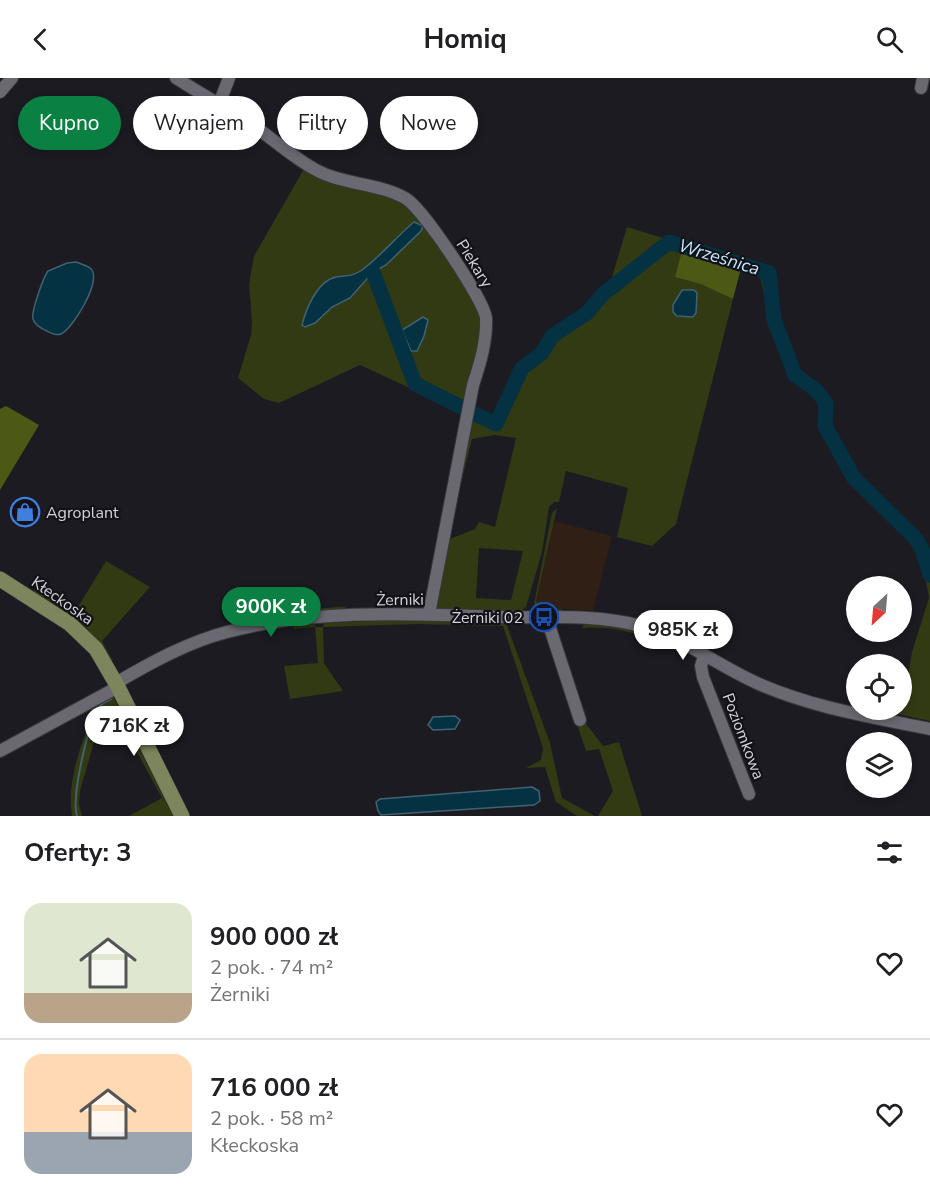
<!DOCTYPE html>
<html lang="pl">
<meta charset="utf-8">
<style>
:root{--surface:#fff;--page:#f2f2f2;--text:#202124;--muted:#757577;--line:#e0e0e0;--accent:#0b8043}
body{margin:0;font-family:"Nunito Sans",sans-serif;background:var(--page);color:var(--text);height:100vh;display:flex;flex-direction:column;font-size:22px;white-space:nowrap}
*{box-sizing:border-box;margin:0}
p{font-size:20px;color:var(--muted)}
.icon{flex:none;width:33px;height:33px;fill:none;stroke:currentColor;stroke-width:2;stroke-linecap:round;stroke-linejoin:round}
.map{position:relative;height:738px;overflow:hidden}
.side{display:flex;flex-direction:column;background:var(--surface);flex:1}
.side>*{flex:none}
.top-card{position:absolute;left:18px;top:18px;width:600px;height:54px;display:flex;gap:12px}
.needle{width:39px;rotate:206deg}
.fabs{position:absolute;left:846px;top:498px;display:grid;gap:12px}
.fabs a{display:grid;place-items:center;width:66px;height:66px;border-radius:50%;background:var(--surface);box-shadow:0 3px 9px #0003;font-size:30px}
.price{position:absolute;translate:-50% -51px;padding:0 14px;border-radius:21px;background:#fff;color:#222;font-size:20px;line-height:39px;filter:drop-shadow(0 2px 3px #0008)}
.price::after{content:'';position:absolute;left:50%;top:36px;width:18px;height:14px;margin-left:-9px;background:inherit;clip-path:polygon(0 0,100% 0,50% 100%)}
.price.active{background:var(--accent);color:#fff}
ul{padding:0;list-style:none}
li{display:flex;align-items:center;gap:18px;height:150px;padding:0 24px}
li+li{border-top:2px solid var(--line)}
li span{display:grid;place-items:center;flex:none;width:168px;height:120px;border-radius:18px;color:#555}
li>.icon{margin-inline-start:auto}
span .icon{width:72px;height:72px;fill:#fffc;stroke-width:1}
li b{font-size:26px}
h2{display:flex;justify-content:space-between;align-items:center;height:72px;padding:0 24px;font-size:26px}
.pill{padding:0 21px;border-radius:27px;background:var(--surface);box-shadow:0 3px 9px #0003;font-size:21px;line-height:54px}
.pill.active{background:var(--accent);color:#fff}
header{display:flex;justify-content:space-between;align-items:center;height:78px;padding:0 24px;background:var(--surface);font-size:27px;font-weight:700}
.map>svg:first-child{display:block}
</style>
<header><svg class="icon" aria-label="back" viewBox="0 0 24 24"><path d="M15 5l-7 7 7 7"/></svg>Homiq<svg class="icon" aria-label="search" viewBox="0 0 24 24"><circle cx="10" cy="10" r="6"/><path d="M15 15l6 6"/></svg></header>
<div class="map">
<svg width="930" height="738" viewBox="0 0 930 738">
<rect width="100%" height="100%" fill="#1c1b22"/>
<polygon fill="#2f1f15" points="554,443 612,458 593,533 541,529 536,523"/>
<g fill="#313a12" fill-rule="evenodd">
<polygon points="305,89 381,114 417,133 482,235 480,269 464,335 360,287 279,325 264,321 238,300 251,257 252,244 249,206 254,178"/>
<path d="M627 149 770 193 777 241 798 296 819 312 828 326V347L869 410 918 458 930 486V643L898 636 902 632 912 574 929 520 922 480 917 469 887 436 855 409 824 353 823 326 820 320 790 297 771 248 760 198 683 173 675 199 701 205 733 221 676 446 652 468 617 459 628 410 566 393 559 424H554L549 429 542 474 526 529 521 533 437 531 435 528 447 462 475 451 479 444 495 449 516 360 495 357 472 361 450 450 470 332 495 343 521 289 541 273 550 257 577 240V243L589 237 613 211 609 209ZM479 470 523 473 511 522 476 520Z"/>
<polygon points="557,430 536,523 541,529 562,531 561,534 539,533 534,526 552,435"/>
<polygon points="106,483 150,509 102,563 114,585 85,548 33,514 37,509 75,534"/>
<polygon points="338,529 345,529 346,533 260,539 260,536"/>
<polygon points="426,541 506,545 550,665 562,720 595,738 577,738 556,724 545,689 526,690 541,682 543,670 503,548 417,546 323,549 324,585 343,613 290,621 284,588 318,585 315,549 294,551 294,547 314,546 315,549 323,549 324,545"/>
<path d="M584 546C617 545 645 554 676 567L675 569 689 579C655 561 622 547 582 550Z"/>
<path d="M113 618 173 738H129L162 720 113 630 102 636 80 713 79 726 82 738H72C66 701 83 663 95 628Z"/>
<polygon points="584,643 603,668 619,664 642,738 598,738 613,713 599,671 586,673 577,646"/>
</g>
<g fill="#4b5915">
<polygon points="682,173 741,190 733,221 701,206 675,199"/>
<polygon points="6,328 39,347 0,412 0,331"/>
</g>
<g fill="#043243" stroke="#426270" stroke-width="1.5">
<path d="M414 144 423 148 421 153 386 187 373 194 350 220 332 229 315 245 305 249 302 247C306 231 317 203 336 199 347 197 352 199 362 192 382 177 396 159 414 144Z"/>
<path d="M76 184C81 186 90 188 92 192 100 206 73 250 61 256 56 258 51 255 47 253 42 251 35 247 33 241 31 234 43 200 48 193L67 185Z"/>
<polygon points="682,212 694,212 697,215 696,235 693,239 677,238 673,234 673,227"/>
<polygon points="423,239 428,242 424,258 417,273 411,273 402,252"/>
<polygon points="455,638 460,642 455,651 433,652 428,647 433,639"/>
<polygon points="532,709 539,713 540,723 534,727 381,737 378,733 376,724 380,721"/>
</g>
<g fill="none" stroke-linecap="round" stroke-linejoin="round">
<path stroke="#426270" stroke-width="2" d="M77 738C71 719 88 646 99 629 102 625 107 623 111 621"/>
<g stroke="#043243" stroke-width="15">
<polyline points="373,194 415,306 463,330"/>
<polyline points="471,334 496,346 522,290 542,275 552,258 587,235 603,216 669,164 769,195 774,242 795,297 817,313 826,325 825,348 854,400 915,460 922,471 930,497"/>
</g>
<g stroke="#37373c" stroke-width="14">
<g id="minor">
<path d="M176 0C204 18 234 34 261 53 280 67 297 82 318 93 345 107 378 105 405 120 422 129 484 222 486 240 487 263 480 286 473 307L429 536"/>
<polyline points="921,10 923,0"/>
<polyline points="0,14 12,0"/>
<polyline points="219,26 229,0"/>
<polyline points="550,540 550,550 580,642"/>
<polyline points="704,578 701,588 703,599 749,716"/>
<path d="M116 605C150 585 188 564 227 554 316 530 414 536 506 539 549 540 595 536 637 547 681 558 718 588 759 606 814 630 872 639 930 651"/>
<polyline points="0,673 118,609"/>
</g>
</g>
<g stroke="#37373c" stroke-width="16">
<polyline id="major" points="0,501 70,546 96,571 118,609 182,738"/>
</g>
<use href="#minor" stroke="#6a6972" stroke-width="12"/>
<use href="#major" stroke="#7c855b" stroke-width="15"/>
</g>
<defs>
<g id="shop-ring" transform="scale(1.5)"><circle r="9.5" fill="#131219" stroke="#3f7fe0" stroke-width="1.5"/><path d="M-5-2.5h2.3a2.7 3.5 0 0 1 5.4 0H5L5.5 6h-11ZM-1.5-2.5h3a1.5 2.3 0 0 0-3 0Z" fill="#3f7fe0"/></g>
<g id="bus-ring" transform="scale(1.5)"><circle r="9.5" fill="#131219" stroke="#1a4fb4" stroke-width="1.5"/><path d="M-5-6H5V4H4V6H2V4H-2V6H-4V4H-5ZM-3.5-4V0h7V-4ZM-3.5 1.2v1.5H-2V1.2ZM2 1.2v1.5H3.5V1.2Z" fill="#1a4fb4"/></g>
</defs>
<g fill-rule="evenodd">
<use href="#shop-ring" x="25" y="434"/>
<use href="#bus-ring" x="544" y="539"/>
</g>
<g text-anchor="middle" stroke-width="4.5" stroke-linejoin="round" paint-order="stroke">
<g font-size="16" fill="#d3d3d8" stroke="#131219">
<text transform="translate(475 185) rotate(58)" y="6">Piekary</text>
<text transform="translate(400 521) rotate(-1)" y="6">Żerniki</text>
<text transform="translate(63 522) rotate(35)" y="6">Kłeckoska</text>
<text transform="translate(744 658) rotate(69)" y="6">Poziomkowa</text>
</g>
<g font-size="16" fill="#d3d3d8" stroke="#131219" text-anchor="start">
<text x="46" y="440">Agroplant</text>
<text x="523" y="545" text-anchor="end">Żerniki 02</text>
</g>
<g font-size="18" font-style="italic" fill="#c2e9fc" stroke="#131219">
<text transform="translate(719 179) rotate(17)" y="6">Wrześnica</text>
</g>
</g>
</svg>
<div class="fabs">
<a><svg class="needle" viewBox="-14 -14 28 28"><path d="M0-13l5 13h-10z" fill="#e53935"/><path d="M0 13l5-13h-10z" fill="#757577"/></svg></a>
<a><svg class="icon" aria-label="locate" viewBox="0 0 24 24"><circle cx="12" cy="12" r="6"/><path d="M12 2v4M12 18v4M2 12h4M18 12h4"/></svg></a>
<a><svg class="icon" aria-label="layers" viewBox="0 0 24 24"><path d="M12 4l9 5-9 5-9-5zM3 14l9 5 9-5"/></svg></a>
</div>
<b class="price active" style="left:271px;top:560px">900K zł</b>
<b class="price" style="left:683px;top:583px">985K zł</b>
<b class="price" style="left:134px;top:679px">716K zł</b>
<div class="top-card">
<a class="pill active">Kupno</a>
<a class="pill">Wynajem</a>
<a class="pill">Filtry</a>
<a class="pill">Nowe</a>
</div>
</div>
<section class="side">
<h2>Oferty: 3<svg class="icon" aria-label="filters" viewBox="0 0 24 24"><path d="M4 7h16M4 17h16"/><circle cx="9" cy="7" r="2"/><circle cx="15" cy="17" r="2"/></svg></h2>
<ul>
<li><span style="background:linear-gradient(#dfe7d0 75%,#b9a48a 0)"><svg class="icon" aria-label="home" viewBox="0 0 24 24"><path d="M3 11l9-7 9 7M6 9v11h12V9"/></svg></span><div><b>900 000 zł</b><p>2 pok. · 74 m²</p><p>Żerniki</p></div><svg class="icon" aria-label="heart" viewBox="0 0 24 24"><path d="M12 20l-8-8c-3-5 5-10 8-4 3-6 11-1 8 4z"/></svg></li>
<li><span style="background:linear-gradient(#ffd9b3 65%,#9aa5b1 0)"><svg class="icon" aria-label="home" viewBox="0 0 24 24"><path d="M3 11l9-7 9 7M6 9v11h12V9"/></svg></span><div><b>716 000 zł</b><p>2 pok. · 58 m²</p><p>Kłeckoska</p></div><svg class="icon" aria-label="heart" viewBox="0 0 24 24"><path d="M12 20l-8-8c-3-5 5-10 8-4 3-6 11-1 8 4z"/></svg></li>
</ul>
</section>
